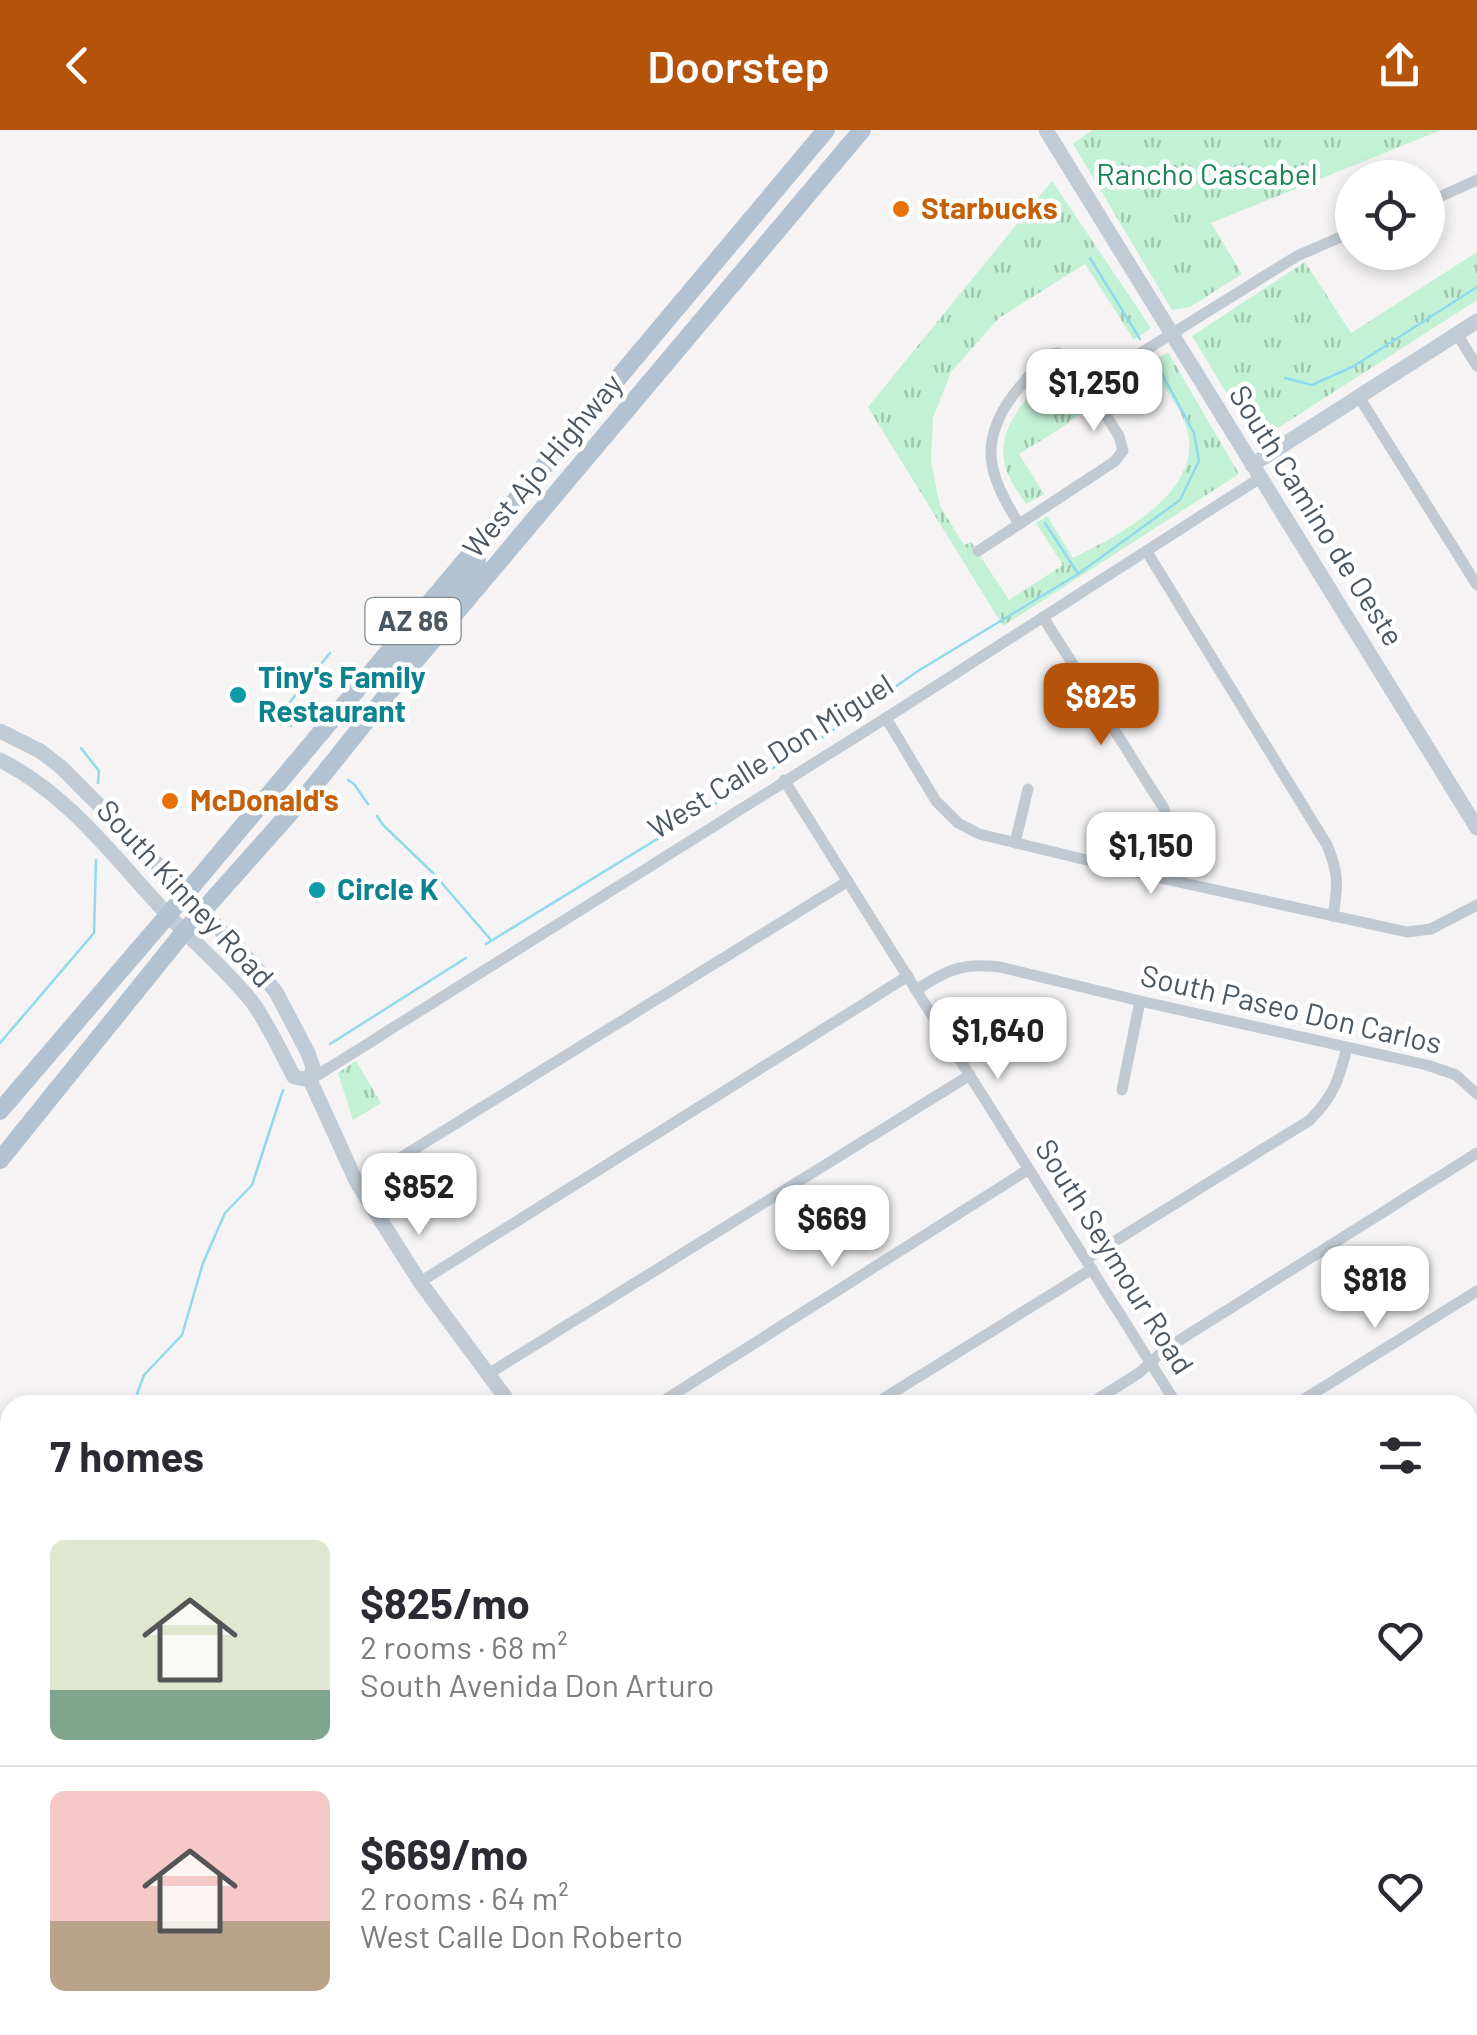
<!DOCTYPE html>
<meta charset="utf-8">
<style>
:root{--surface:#fff;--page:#f7f7f7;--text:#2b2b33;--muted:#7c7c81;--line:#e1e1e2;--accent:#b45309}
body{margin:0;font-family:Barlow,sans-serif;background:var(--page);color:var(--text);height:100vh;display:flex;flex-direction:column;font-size:38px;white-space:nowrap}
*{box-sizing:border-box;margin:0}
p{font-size:32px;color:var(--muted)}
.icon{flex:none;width:55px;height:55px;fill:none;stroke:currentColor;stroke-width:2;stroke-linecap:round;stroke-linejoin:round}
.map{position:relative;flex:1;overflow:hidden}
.panel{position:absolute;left:0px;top:1265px;width:1478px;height:640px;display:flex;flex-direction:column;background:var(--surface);border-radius:30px 30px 0 0;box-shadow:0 5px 15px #0003}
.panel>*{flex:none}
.controls{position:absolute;left:1335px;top:30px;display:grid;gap:20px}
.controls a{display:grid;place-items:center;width:110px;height:110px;border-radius:50%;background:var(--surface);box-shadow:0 5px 15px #0003;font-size:50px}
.price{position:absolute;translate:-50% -85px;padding:0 22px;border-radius:20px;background:#fff;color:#222;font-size:32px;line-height:65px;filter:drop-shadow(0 2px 5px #0008)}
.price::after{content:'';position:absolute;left:50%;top:60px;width:30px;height:22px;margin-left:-15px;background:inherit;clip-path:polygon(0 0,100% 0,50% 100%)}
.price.current{background:var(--accent);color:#fff}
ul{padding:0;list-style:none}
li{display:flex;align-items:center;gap:30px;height:250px;padding:0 50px}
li+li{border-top:2px solid var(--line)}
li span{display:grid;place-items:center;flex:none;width:280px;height:200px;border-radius:15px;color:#555}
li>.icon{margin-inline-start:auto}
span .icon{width:120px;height:120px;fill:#fffc;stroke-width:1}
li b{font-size:42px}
h2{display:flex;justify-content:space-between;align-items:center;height:120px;padding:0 50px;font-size:42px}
header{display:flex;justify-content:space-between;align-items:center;height:130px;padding:0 50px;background:var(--accent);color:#fff;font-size:45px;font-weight:600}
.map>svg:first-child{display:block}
</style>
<header><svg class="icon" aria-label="back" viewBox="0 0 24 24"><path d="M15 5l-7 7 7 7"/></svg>Doorstep<svg class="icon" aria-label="share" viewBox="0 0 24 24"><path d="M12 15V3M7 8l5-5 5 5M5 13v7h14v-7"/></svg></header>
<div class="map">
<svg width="1477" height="1905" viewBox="0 0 1477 1905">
<defs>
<pattern id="park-tufts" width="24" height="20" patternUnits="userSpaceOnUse" patternTransform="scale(2.5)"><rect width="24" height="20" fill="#c3f1d5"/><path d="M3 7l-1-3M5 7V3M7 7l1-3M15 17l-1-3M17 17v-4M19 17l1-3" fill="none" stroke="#a0c6b0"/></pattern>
</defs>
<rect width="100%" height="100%" fill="#f5f3f3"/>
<g fill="url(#park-tufts)">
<polygon points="1092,0 1441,0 1211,93 1242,144 1190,177 1172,180 1073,14"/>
<path d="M1052 51 1151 198 1134 210 1085 134 999 188 951 242 933 288 931 331 940 376 964 415 971 412 1009 470 1063 435 1036 393 1047 386 1073 428C1123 403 1216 356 1182 286 1173 268 1159 250 1149 233L1168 222 1239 344 1003 496 868 277Z"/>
<polygon points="1477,122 1477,170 1256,312 1192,206 1305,132 1351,203"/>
<path d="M1063 237 1089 277 1061 298 1019 324 1044 364 1026 374C1017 360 1006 347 1004 330 998 290 1035 259 1063 237Z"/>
<polygon points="356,931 381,973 353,990 338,943"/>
</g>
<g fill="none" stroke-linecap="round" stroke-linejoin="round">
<g stroke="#90daee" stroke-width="2.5">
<polyline points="1090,128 1140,209"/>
<polyline points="1285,248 1312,255 1354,236 1477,157"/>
<polyline points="1045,393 1077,442"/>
<polyline points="291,596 284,589 285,578 330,523"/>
<polyline points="81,618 99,641 98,653"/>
<polyline points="348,650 354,654 368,674"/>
<polyline points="377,686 383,695 433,743 491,810"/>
<polyline points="486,814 817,611 918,541 1078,444 1180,370 1199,331 1194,303 1153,227"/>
<polyline points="0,913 94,803 96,730"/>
<polyline points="330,914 466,828"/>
<polyline points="133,1275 144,1245 182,1205 203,1133 225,1083 252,1055 283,960"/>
<polyline points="0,1455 10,1440"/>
<polyline points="0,1715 10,1712"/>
</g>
<g stroke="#c1cad2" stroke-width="11">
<polyline points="1428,72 1477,50"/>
<polyline points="1457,204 1477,236"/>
<polyline points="1359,267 1477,455"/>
<path d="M1019 394C989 346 977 313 1014 264 1025 250 1037 235 1052 224L1058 223 1070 229 1088 256"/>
<polyline points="978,421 1114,332 1123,321 1119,306 1088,256 1297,126 1352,102"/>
<path d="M1147 422 1327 715C1339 743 1338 756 1333 786"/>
<path d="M1043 487 1163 677C1176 706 1172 719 1165 749"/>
<polyline points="886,588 936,671 958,693 979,704 1165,749 1407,802 1431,799 1477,775"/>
<polyline points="784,650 1177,1275"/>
<polyline points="1015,713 1028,659"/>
<path d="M916 860C947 840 963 832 1000 837L1140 871 1427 935 1456 945 1477 964"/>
<polyline points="310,950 886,588 1260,348"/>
<polyline points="1122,960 1140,871"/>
<polyline points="358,1054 848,751"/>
<path d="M1086 1129 1310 990C1334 965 1338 952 1347 918"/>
<polyline points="420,1152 908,846"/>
<polyline points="490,1243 970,945"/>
<polyline points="657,1275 1029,1039"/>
<polyline points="873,1275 1092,1139"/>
<polyline points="1088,1275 1139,1243 1164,1220 1477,1023"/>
<polyline points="1295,1275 1477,1161"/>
<polyline points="1468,1609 1477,1624"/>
</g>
<g stroke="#c1cbd6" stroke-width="15">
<polyline points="1046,0 1477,698"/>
<polyline points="1252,335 1477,191"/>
<polyline points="0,601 40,621 61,637 186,763 259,841 276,862 308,923 313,937 310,950 357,1053 420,1152 511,1275"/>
<path d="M0 630C69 664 116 730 168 785 196 815 228 841 253 873 269 896 281 922 294 947L310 950"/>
<polyline points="1468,1545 1477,1539"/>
<polyline points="1159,1895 1166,1905"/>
<polyline points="897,1905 913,1895"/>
</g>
<g stroke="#b3c2d1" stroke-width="18">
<polyline points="389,559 387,552 394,538 477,431"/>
<polyline points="0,981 168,785 826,0"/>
<polyline points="0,1030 184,802 314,656 390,561 862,0"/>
</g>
</g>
<g fill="#e8710a" stroke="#fff" stroke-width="4">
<circle cx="901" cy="79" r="10"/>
<circle cx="170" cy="671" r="10"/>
</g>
<g fill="#0f9aa8" stroke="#fff" stroke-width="4">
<circle cx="238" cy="565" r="10"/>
<circle cx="317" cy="760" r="10"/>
</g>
<g text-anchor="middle" stroke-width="9" stroke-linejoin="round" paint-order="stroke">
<rect fill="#fff" stroke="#808990" stroke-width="2.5" x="365.5" y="468" width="95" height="46" rx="8"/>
<g font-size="28" font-weight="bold" fill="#4a5661">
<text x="413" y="501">AZ 86</text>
</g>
<g font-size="30" fill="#17864f" stroke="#fff">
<text x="1207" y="55">Rancho Cascabel</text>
</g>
<g font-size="30" font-weight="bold" fill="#c56008" stroke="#fff" text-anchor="start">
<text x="921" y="89">Starbucks</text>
<text x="190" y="681">McDonald's</text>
</g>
<g font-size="30" fill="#4a5661" stroke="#fff">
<text transform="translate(543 336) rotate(-50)" y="10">West Ajo Highway</text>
<text transform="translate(1316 386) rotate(58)" y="10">South Camino de Oeste</text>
<text transform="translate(771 627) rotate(-32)" y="10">West Calle Don Miguel</text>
<text transform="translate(185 764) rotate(47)" y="10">South Kinney Road</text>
<text transform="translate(1291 880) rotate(13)" y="10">South Paseo Don Carlos</text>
<text transform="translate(1114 1127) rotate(58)" y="10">South Seymour Road</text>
</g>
<g font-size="30" font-weight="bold" fill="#0d838f" stroke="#fff" text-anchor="start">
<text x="258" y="558">Tiny's Family<tspan x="258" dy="34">Restaurant</tspan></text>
<text x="337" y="770">Circle K</text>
</g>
</g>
</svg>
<div class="controls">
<a><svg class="icon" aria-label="locate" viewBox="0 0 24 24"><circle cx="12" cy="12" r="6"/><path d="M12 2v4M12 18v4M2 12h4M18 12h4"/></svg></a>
</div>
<b class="price" style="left:1094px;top:304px">$1,250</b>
<b class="price current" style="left:1101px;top:618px">$825</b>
<b class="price" style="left:1151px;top:767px">$1,150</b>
<b class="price" style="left:998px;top:952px">$1,640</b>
<b class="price" style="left:419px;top:1108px">$852</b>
<b class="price" style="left:832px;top:1140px">$669</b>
<b class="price" style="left:1375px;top:1201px">$818</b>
<section class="panel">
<h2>7 homes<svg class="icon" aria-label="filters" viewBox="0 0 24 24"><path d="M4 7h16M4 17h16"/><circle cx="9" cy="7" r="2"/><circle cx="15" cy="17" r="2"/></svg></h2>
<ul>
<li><span style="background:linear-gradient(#dfe7d0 75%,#7fa58c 0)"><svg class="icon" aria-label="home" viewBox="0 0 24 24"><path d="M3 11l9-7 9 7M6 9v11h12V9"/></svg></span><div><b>$825/mo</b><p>2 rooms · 68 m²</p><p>South Avenida Don Arturo</p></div><svg class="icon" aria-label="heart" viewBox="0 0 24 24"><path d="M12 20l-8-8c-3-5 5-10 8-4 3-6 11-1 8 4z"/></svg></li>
<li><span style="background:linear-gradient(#f6c9c9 65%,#b9a48a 0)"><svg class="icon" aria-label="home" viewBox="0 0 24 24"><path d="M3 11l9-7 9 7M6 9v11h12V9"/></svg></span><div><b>$669/mo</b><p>2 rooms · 64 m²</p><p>West Calle Don Roberto</p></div><svg class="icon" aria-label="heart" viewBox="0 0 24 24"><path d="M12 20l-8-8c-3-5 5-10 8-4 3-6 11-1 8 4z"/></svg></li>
</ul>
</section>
</div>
